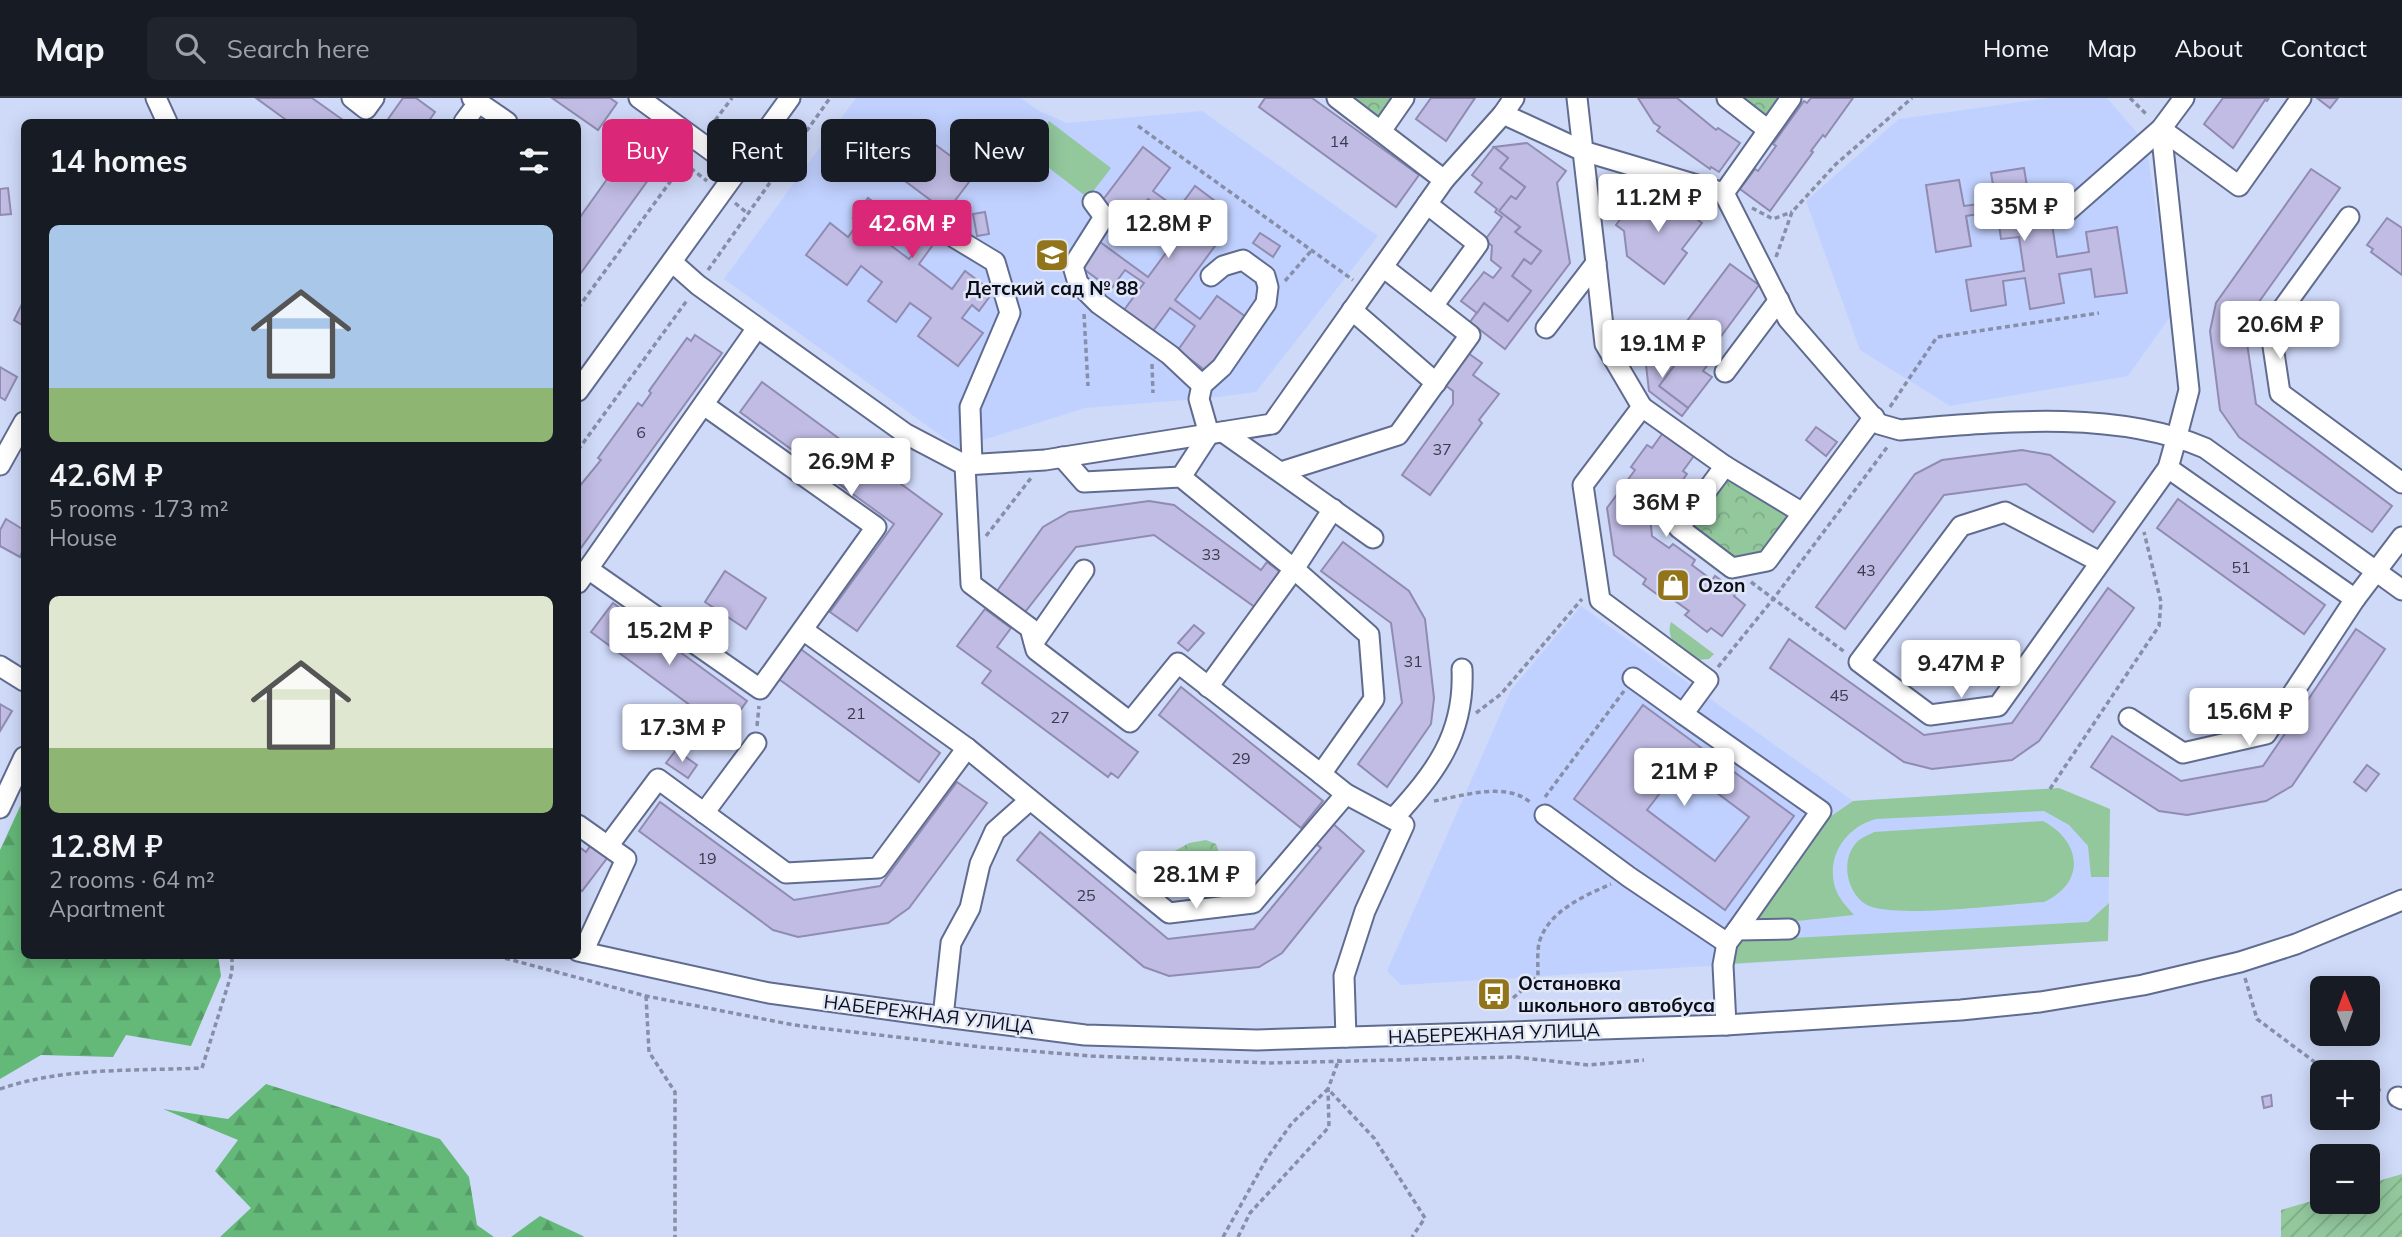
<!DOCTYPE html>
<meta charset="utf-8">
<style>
:root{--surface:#171b24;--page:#20242c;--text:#f1f3f6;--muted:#9ea1a6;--line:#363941;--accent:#db2777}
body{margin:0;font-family:Mulish,sans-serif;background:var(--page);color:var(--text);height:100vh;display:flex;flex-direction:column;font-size:26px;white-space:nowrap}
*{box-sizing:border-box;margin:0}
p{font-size:23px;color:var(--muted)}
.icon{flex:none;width:38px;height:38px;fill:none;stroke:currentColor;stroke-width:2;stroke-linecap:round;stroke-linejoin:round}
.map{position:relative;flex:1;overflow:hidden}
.side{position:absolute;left:21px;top:21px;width:560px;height:840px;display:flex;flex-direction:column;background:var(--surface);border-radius:10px;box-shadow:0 4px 18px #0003}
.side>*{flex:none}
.guide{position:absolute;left:602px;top:21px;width:665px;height:63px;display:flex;gap:14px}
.needle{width:46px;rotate:359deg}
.fabs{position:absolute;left:2310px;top:878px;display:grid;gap:14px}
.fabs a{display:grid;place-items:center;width:70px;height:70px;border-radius:10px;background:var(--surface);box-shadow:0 4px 18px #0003;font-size:35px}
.price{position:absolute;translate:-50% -60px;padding:0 16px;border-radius:7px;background:#fff;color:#222;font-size:23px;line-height:46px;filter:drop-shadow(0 2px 4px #0008)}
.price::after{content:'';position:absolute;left:50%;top:42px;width:21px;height:16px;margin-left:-10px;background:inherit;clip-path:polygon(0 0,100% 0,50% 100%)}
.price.active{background:var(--accent);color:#fff}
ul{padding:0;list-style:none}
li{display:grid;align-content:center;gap:14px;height:371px;padding:0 28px}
li span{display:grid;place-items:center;height:217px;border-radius:10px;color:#555}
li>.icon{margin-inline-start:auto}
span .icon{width:126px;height:126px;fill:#fffc;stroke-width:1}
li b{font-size:30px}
h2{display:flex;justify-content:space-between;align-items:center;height:84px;padding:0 28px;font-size:30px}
.pill{padding:0 24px;border-radius:10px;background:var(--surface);box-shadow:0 4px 18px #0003;font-size:24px;line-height:63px}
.pill.active{background:var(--accent);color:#fff}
header{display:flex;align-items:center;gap:42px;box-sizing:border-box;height:98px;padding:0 35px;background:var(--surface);border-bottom:2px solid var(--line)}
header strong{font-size:33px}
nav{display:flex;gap:38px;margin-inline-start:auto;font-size:24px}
.search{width:490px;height:63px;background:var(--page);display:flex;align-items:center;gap:18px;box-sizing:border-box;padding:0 24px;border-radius:10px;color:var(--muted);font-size:26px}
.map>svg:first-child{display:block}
</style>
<header>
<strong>Map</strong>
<div class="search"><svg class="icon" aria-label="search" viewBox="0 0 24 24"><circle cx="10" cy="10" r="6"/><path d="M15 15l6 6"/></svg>Search here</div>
<nav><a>Home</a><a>Map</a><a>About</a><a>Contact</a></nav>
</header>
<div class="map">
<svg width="2402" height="1139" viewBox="0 0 2402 1139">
<defs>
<pattern id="forest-firs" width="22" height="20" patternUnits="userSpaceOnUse" patternTransform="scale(1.75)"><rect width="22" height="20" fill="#64b878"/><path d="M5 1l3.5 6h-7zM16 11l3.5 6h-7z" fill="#559d67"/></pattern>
<pattern id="park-crowns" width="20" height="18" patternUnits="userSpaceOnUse" patternTransform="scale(1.75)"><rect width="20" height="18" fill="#93c89d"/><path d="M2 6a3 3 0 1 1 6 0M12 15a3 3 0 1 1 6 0" fill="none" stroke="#7dab87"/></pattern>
<pattern id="garden-furrows" width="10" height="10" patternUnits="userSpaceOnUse" patternTransform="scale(1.75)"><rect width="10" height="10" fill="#93c89d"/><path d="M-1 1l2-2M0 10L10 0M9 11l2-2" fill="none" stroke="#7dab87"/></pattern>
</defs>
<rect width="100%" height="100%" fill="#cfdaf9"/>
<g fill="#c1d1ff">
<polygon points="856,0 1021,0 1039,13 1067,25 1202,13 1378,138 1256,294 1210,300 1085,310 958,350 724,181"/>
<polygon points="2048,0 2107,0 2146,45 2172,216 2128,278 1950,308 1860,252 1806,103 1899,21"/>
<polygon points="1581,508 1853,703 2059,690 2110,711 2108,843 1401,887 1387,873 1511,592"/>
</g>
<g fill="#93c89d">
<polygon points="1049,23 1111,70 1088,100 1027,53"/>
<path d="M1671 524 1714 556 1709 561 1696 562C1683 552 1664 543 1671 524Z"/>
<path d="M2059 690 2110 711 2109 779H2091L2088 748 2069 727 2044 713 1876 721C1846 729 1826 758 1835 789 1838 800 1847 809 1854 817L1750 828 1827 721 1853 703Z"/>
<path d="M2043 723C2081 743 2087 784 2044 804 2008 806 1894 821 1867 807 1847 796 1840 763 1856 745 1860 740 1869 737 1874 734Z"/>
<polygon points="2109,805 2108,843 1728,866 1737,843 2088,824"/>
</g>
<g fill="url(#forest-firs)">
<polygon points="24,700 24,858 218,858 221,878 191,948 126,937 113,959 41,957 0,981 0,752"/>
<polygon points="266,986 440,1041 469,1079 477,1127 494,1139 220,1139 251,1110 215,1073 238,1042 163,1011 228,1021"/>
<polygon points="540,1118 583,1138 584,1139 511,1139"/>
</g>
<g fill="url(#park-crowns)">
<polygon points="1337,0 1404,0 1381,33"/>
<polygon points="1727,0 1791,0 1768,32"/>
<polygon points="1725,368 1801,414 1767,463 1732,470 1679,430"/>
<path d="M1206 742 1216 746C1221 757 1219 767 1212 777L1190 779 1177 768 1173 754 1189 745Z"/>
</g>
<polygon fill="url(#garden-furrows)" points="2402,1076 2402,1139 2281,1139 2281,1112 2322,1100 2322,1104 2368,1104 2368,1086"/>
<g fill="#c0bce4" stroke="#908bb1" stroke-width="2" fill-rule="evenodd">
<polygon points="256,0 312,0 343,22 342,24 289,24"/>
<polygon points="403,0 416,0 435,14 428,24 386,24"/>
<polygon points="552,0 610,0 617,5 598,32"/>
<polygon points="1265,0 1312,0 1419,77 1396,109 1259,9"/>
<polygon points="1431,0 1475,0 1446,43 1416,21"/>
<polygon points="1638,0 1677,0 1716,32 1718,30 1740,45 1719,74 1711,69 1710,71 1657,33 1660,29 1654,25"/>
<polygon points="1811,0 1853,0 1825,39 1823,37 1811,53 1813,54 1770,113 1740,91 1755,71 1758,73 1776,48 1773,46 1804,3 1807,5"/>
<polygon points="2223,0 2269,0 2267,3 2265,2 2233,50 2204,26"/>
<polygon points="2317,0 2338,0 2330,10"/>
<polygon points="634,22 672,49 578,179 578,122 625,56 615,48"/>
<polygon points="933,45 975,76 951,108 964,117 957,126 951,122 919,166 952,191 965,173 993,194 979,213 972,207 962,220 983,235 958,268 918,238 931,220 910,205 896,224 868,203 882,184 861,168 847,187 806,157 830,125 848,139 859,124 853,120 868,100 895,121 881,140 909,161 945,113 905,83"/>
<polygon points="1527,45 1566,73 1557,85 1570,165 1505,251 1470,224 1484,205 1508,223 1531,193 1512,178 1524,161 1531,166 1541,153 1515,134 1520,129 1499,113 1511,98 1516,101 1525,89 1500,70 1508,60 1494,49"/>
<polygon points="1143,49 1170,70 1153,93 1178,111 1195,88 1223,109 1204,134 1218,144 1175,202 1200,221 1217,198 1246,219 1206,273 1178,252 1195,228 1170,210 1153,233 1124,212 1144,185 1125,172 1111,191 1081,169 1100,144 1148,179 1168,152 1155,143 1172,119 1148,101 1131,124 1102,103"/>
<polygon points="1494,49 1508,60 1500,70 1525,89 1516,101 1511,98 1499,113 1520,129 1515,134 1541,153 1531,166 1524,161 1512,178 1531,193 1508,223 1484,205 1477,215 1461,203 1484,174 1493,180 1501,170 1491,162 1492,148 1485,142 1502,119 1495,114 1497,111 1475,94 1482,85 1472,77"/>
<polygon points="2024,70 2029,101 2048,99 2057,159 2089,154 2086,134 2117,129 2127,195 2095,199 2091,171 2059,176 2064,205 2030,211 2025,180 2003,183 2006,207 1971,213 1966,182 2024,173 2019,139 2001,141 1997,113 1966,118 1971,148 1936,154 1926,87 1959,82 1964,108 1996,104 1991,75"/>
<polygon points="2311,71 2340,90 2244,225 2256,306 2392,408 2372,434 2239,339 2220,312 2210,233 2216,205"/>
<polygon points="1655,89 1702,125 1682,151 1687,155 1664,186 1627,158 1624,133 1616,127 1635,101 1642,106"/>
<polygon points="8,90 11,116 0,117 0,91"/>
<polygon points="985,114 989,136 977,138 973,116"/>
<polygon points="2387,120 2402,130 2402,177 2371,154 2373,151 2367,147"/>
<polygon points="1260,135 1280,148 1273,159 1253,145"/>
<polygon points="1730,166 1759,187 1705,260 1710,264 1703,273 1712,279 1688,310 1659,288 1676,265 1666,258 1679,241 1675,239"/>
<polygon points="24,202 24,228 14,222"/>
<polygon points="695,237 722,255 578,454 578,390 601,362 598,360 638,305 642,308 651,295 649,293 687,240 691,243"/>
<polygon points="1658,251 1676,265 1659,288 1688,310 1682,318 1649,293 1646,267"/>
<polygon points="1468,255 1482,265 1473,277 1499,296 1479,322 1482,325 1430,397 1402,377 1453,306 1453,293 1445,287"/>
<polygon points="0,269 17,279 5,302 0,299"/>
<polygon points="762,284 942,416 857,533 830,514 894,426 740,314"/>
<polygon points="1816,329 1837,344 1826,358 1806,342"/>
<polygon points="1665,332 1696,355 1683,373 1687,376 1671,398 1667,395 1650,418 1652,438 1669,450 1673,446 1695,462 1692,467 1712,482 1715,478 1737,494 1734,498 1745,507 1722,538 1711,530 1707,534 1685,517 1689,513 1668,498 1665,502 1643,486 1646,481 1614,457 1607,410 1635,372 1631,369 1647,347 1652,350"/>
<polygon points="2022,352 2050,357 2115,404 2093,434 2026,386 1944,397 1845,531 1816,509 1915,376 1942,362"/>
<polygon points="2178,401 2325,507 2304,536 2157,430"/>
<polygon points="1149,403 1174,407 1261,472 1267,464 1284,477 1259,512 1154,437 1076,449 1025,514 997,493 1043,429 1069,414"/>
<polygon points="6,421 24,432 24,450 20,459 0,448 0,432"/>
<polygon points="1343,444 1409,493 1425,521 1434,600 1431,626 1387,689 1358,666 1402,605 1391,525 1321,473"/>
<polygon points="725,473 766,500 746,531 705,504"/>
<polygon points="2108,490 2134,510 2039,643 2012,662 1932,671 1904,664 1770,570 1789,541 1924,637 2012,625"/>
<polygon points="613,505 747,603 725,633 591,534"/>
<polygon points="985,511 1011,530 997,549 1138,654 1118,680 1111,675 1108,679 982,585 991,573 957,548"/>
<polygon points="1194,527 1204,535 1188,553 1178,545"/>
<polygon points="2356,531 2385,551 2292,688 2266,703 2187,717 2159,713 2091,669 2112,638 2181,683 2263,668"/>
<polygon points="794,546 940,655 919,684 772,576"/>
<polygon points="1181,589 1323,703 1301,730 1159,617"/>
<polygon points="0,606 12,613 0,633"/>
<path d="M1643 607 1794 718 1725 812 1574 701ZM1681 668 1749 719 1715 763 1647 712Z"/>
<polygon points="676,652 697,667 688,680 666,665"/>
<polygon points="2367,667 2379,676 2366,693 2354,684"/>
<polygon points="957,684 987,705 909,810 888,825 798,839 773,832 639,733 660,704 794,802 880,788"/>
<polygon points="1331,724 1364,753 1282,855 1259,869 1169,878 1144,869 1017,762 1040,734 1168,841 1254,831 1321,750 1315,745"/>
<polygon points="591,747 608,759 582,793 578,790 578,748 586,754"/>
<polygon points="2271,997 2272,1008 2264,1010 2262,999"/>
</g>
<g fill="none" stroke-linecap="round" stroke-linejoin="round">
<g stroke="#606c8f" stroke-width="23">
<g id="minor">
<polyline points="156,0 167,24"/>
<polyline points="352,0 366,11 374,0"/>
<polyline points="472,0 507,24"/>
<polyline points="639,0 738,72"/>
<polyline points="1337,0 1444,82"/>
<path d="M1577 0 1583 53 1724 95 1788 221 1879 326 1900 332C1996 324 2114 311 2205 350L2402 492"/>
<polyline points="1727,0 1768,32"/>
<polyline points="1503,16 1583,53 1596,165 1546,230"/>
<polyline points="464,24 478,5"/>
<polyline points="1381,33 1404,0"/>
<polyline points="1724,95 1791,0"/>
<polyline points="1093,104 1104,119 1073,168 1078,185 1099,206 1170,257 1202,287"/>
<polyline points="1427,106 1478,146 1433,208"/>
<polyline points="2062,118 2161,31 2239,88 2301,0"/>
<polyline points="2349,119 2270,228 2280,295 2402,385"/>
<polyline points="952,138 995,164 1010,215 970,309 972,365"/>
<polyline points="672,164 698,187 906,336 965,367 1045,362 1272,326 1444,82 1503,16 1514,0"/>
<polyline points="1596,165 1605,246 1642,309 1583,387 1600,502 1708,582 1683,616 1821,713 1737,832"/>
<polyline points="1352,212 1436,285"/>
<polyline points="1725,274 1779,202"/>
<polyline points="578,293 790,0"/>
<polyline points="1642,309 1725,368 1801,414"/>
<polyline points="1223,334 1373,440"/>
<polyline points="0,367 24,324"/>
<polyline points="965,367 971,486 1030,530 1036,552 1130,624 1178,565 1321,676 1374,601 1369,537 1294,471 1181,379 1084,384 1062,359"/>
<polyline points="1725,368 1679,430 1732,470 1767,463 1874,319"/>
<polyline points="2168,370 2355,501"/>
<polyline points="1281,374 1398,337 1470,237 1383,169"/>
<polyline points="1181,379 1209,336 1199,301 1202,287 1222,269 1266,205 1268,189 1265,178 1243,162 1223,168 1211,178"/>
<polyline points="2100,464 2005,414 1961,428 1859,564 1930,617 1998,608 2168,370 2177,338 2189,292 2161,31 2184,0"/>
<polyline points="588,471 760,591 876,429 704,307"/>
<polyline points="578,485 757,230"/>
<polyline points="803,532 967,650 1169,815 1253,805 1346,696 1321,676"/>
<polyline points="1034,544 1084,472"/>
<polyline points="0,568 24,583"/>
<polyline points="1633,580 1683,616"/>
<polyline points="1208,589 1294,471 1333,411"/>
<polyline points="2129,620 2183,655 2266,636 2355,501 2402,439"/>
<polyline points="1346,696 1404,727 1365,813 1344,878 1346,939"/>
<polyline points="0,710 24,659"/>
<polyline points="704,715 756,645"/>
<polyline points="1545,717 1629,779 1727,845 1737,832 1789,831"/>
<path d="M1393 721C1435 675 1465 637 1462 571"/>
<polyline points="578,727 626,761 583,854"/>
<polyline points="608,748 658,681 786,775 878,770 967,650"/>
<polyline points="578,853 769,895 929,917 1085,937 1257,942 1726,927 1961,912 2040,904 2143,887 2240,864 2296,846 2402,802"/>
<polyline points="943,919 951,845 970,810 980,766 995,733 1030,702"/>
<polyline points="1726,927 1723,867 1727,845"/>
<polyline points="2398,999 2402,1001"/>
</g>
</g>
<g stroke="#868fa7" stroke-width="3.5" stroke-dasharray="5 3.5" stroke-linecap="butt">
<polyline points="2130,0 2148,18"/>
<polyline points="1138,28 1353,182"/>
<polyline points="710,29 732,0"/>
<polyline points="684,65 707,83"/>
<polyline points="735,105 747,115"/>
<polyline points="1752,110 1773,121 1792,114"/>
<polyline points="1776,159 1792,114 1836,66 1912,0"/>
<polyline points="708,172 830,0"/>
<polyline points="1285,183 1311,153"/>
<polyline points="578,210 689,58"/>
<polyline points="1084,216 1088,288"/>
<polyline points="1152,266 1153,295"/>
<polyline points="1890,309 1937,239 2099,215"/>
<polyline points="578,352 688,201"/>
<polyline points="986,438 1031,380"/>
<polyline points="1751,484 1846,555"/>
<polyline points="1718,569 1774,500 1888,348"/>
<polyline points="1476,615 1501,596 1582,501"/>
<polyline points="757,628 759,608"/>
<polyline points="2050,691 2159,528 2161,504 2144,434"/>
<polyline points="1545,699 1624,593"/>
<path d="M1434 703C1462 698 1507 683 1531 705"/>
<polyline points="497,858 646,898 794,927 981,949 1091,958 1269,965 1515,959 1588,967 1644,962"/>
<polyline points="2245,880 2257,921 2324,971 2334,975"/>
<polyline points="646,898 649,954 675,994 675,1139"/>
<path d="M1513 900 1538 878C1538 868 1537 855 1539 845 1548 813 1584 798 1611 786"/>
<polyline points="2368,988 2382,993"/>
<path d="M0 991C63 969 136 973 202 970L232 874V858"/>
<polyline points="1223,1139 1267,1060 1292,1025 1328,991 1374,1040 1425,1120 1412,1139"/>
<polyline points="1238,1139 1250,1115 1329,1029 1328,991 1339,961"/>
</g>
<use href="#minor" stroke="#fff" stroke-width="19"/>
</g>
<defs>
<g id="school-square" transform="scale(1.75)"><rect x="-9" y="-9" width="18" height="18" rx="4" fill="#92751b" stroke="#e2e7f7"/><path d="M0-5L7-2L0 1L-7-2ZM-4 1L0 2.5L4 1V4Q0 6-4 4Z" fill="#fff"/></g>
<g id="shop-square" transform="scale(1.75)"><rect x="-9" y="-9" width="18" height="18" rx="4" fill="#92751b" stroke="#e2e7f7"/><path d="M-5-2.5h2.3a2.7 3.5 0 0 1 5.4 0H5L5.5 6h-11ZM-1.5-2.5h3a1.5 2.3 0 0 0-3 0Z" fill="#fff"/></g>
<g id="bus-square" transform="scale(1.75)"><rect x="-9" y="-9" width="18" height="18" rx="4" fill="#92751b" stroke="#e2e7f7"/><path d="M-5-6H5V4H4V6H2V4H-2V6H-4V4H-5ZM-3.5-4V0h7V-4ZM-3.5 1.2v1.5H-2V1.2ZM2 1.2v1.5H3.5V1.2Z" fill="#fff"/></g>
</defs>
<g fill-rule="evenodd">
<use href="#school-square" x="1052" y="157"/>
<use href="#shop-square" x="1673" y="487"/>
<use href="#bus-square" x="1494" y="896"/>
</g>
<g text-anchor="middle" stroke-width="5" stroke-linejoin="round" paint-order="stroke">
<g font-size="16" fill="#383a4d">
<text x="1339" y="49">14</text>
<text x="641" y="340">6</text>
<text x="1442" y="357">37</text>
<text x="1211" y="462">33</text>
<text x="2241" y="475">51</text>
<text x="1866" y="478">43</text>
<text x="1413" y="569">31</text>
<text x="1839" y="603">45</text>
<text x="856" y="621">21</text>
<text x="1060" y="625">27</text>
<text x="1241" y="666">29</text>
<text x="707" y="766">19</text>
<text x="1086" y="803">25</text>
</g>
<g font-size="19" font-weight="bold" fill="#0a0e1b" stroke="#e2e7f7" text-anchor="start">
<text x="1052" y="197" text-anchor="middle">Детский сад № 88</text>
<text x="1698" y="494">Ozon</text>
<text x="1518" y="892">Остановка<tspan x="1518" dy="22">школьного автобуса</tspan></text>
</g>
<g font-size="19" fill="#0a0e1b" stroke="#e2e7f7">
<text transform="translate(929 916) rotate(7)" y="7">НАБЕРЕЖНАЯ УЛИЦА</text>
<text transform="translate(1494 935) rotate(-2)" y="7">НАБЕРЕЖНАЯ УЛИЦА</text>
</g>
</g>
</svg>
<div class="fabs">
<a><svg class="needle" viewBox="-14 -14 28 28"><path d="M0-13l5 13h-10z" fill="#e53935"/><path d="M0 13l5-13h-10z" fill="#9ea1a6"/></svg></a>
<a>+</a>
<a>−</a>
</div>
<b class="price" style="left:1658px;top:136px">11.2M ₽</b>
<b class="price" style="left:2024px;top:145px">35M ₽</b>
<b class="price active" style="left:912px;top:162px">42.6M ₽</b>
<b class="price" style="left:1168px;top:162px">12.8M ₽</b>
<b class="price" style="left:2280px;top:263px">20.6M ₽</b>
<b class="price" style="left:1662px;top:282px">19.1M ₽</b>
<b class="price" style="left:851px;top:400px">26.9M ₽</b>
<b class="price" style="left:1666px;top:441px">36M ₽</b>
<b class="price" style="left:669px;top:569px">15.2M ₽</b>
<b class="price" style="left:1961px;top:602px">9.47M ₽</b>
<b class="price" style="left:2249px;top:650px">15.6M ₽</b>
<b class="price" style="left:682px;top:666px">17.3M ₽</b>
<b class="price" style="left:1684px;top:710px">21M ₽</b>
<b class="price" style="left:1196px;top:813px">28.1M ₽</b>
<div class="guide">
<a class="pill active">Buy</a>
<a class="pill">Rent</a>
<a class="pill">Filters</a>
<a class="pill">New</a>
</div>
<section class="side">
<h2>14 homes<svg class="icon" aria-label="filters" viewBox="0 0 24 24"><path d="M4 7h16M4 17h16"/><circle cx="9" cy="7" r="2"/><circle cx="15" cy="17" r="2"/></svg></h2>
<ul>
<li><span style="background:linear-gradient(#a9c7e8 75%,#8fb573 0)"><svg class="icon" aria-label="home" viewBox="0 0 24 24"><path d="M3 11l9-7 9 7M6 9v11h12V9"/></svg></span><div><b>42.6M ₽</b><p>5 rooms · 173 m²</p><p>House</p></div></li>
<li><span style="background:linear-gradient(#dfe7d0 70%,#8fb573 0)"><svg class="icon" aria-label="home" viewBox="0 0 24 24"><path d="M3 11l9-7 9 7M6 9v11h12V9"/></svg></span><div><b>12.8M ₽</b><p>2 rooms · 64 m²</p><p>Apartment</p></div></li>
</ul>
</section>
</div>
